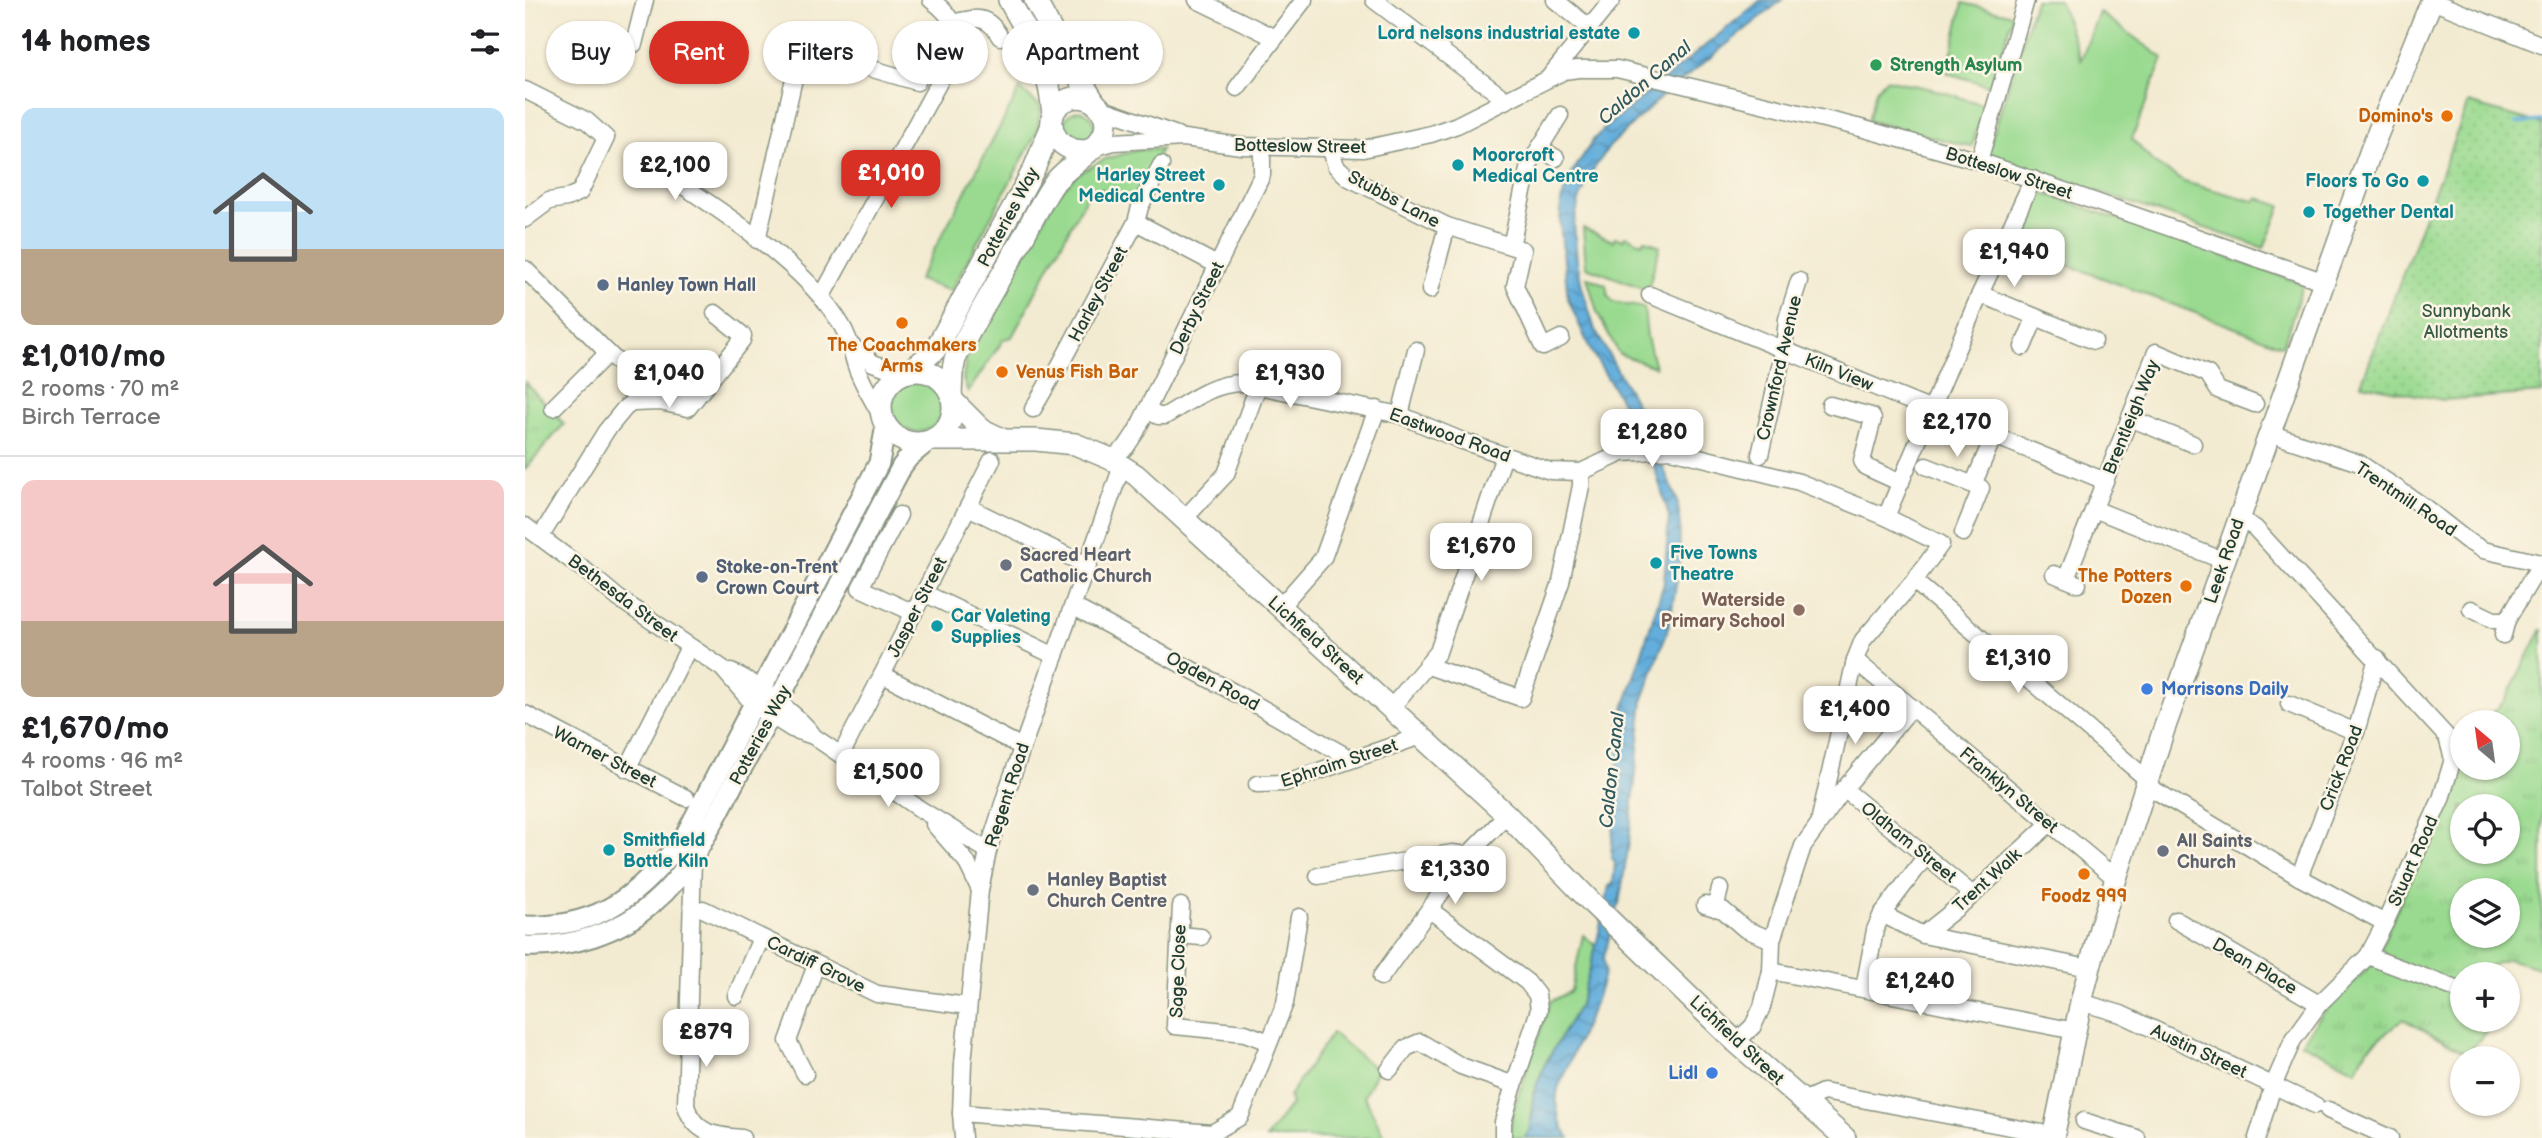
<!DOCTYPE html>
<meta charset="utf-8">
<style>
:root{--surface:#fff;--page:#f6f6f6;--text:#202124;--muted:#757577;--line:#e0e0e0;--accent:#d93025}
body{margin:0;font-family:"Balsamiq Sans",sans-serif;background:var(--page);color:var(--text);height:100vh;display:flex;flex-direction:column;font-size:26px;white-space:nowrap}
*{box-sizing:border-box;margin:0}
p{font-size:23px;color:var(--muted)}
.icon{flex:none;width:38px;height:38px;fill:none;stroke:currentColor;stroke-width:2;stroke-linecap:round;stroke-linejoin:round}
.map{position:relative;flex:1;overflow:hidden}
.details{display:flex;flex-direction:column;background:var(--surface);width:525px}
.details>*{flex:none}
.guide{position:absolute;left:21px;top:21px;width:665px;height:63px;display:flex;gap:14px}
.needle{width:46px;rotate:331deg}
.controls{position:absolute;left:1925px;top:710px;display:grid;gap:14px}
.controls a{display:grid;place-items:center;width:70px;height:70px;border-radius:50%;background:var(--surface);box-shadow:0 2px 5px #0004;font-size:35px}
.price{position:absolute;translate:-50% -60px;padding:0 16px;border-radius:14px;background:#fff;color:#222;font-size:23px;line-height:46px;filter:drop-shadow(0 2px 4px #0008)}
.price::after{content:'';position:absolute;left:50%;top:42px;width:21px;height:16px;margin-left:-10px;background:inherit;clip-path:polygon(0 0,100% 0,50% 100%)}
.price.current{background:var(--accent);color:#fff}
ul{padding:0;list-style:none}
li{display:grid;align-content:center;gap:14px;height:371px;padding:0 21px}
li+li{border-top:2px solid var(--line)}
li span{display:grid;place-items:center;height:217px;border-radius:14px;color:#555}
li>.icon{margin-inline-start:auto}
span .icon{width:126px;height:126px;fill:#fffc;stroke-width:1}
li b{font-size:30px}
h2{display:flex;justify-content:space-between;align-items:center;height:84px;padding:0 21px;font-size:30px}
.pill{padding:0 24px;border-radius:32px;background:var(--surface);box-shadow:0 2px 5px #0004;font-size:24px;line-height:63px}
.pill.current{background:var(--accent);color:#fff}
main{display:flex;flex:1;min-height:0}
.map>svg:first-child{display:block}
</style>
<main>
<section class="details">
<h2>14 homes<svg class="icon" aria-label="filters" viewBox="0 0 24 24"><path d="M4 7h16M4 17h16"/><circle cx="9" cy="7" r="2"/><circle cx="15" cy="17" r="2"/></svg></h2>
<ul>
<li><span style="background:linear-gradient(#bfe0f5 65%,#b9a48a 0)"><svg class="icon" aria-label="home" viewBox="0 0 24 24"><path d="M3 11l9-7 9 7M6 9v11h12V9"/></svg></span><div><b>£1,010/mo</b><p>2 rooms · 70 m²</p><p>Birch Terrace</p></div></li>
<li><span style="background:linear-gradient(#f6c9c9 65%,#b9a48a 0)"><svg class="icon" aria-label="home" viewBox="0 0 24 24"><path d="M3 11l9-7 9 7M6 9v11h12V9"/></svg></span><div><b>£1,670/mo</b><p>4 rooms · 96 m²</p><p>Talbot Street</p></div></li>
</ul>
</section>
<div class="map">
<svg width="2017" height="1138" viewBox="0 0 2017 1138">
<defs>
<pattern id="park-tufts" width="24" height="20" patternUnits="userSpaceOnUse" patternTransform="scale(1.75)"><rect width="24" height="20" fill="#9ada90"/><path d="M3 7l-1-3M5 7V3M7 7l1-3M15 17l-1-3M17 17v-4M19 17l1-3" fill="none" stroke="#84bc7d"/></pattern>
<pattern id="garden-dots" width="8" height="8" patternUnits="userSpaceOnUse" patternTransform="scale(1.75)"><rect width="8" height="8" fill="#9ada90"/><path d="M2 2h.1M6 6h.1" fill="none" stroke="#84bc7d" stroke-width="1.8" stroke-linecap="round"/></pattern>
<pattern id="water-waves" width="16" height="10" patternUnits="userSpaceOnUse" patternTransform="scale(1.75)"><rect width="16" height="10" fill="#64aedc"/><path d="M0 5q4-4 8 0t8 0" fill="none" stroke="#528fb3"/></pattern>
</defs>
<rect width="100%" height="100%" fill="#fcf5e5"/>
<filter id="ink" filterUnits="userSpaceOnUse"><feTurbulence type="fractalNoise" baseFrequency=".0143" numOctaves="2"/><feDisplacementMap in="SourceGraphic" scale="14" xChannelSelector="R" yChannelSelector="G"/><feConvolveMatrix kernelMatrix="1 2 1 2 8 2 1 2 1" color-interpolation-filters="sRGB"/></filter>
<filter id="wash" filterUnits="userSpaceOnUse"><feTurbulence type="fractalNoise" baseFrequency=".00686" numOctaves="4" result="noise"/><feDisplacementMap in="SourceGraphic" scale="28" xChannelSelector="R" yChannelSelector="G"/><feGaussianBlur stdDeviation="1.57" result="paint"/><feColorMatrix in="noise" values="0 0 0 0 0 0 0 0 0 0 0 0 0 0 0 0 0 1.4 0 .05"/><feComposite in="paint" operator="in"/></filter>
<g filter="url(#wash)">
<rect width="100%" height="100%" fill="#f3ebd1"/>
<g fill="#9ada90" stroke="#5c8c62" stroke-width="2">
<polygon points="1510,0 1534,0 1556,60 1574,12 1638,58 1607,139 1628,162 1659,182 1729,201 1734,198 1756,206 1739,248 1462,154"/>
<polygon points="1438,3 1488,15 1466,86 1422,73"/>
<polygon points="1361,79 1415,91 1459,105 1447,147 1343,121 1351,90"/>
<polygon points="495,89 516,107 512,132 426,291 393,280"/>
<circle cx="554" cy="126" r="15"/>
<polygon points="636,149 606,202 576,189 564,192 487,337 479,339 443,392 438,379 441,360 530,198 551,175 580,159 613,150"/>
<polygon points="1512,191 1776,283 1777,287 1758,346 1487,244 1507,193"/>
<polygon points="1058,228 1088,241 1090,237 1098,240 1100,236 1117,243 1119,239 1135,246 1123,290 1061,267"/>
<polygon points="1062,277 1081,285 1083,296 1088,302 1119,308 1122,337 1130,367 1094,354 1072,312"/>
<circle cx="392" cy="407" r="25"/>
<polygon points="1058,935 1071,946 1055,1004 1020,1064 1008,1094 1004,1131 1000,1138 985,1138 987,1114 1025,1002 1046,991"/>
<polygon points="807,1033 852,1070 839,1096 860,1138 741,1138 767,1103 764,1096"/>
</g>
<g fill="url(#park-tufts)" stroke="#5c8c62" stroke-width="2" fill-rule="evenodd">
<polygon points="0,382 39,424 0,469"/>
<path d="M2017 629V969L1983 959 1954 970 1955 975H1937V1020H1968L1966 1028 1941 1053 1878 1019 1842 1049 1831 1070 1776 1043 1798 1013 1853 958 1866 922 1926 796 1937 758V768H1983V723H1956L1979 702ZM1937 807H1983V852H1937ZM1937 891H1983V936H1937Z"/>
</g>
<polygon fill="url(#garden-dots)" stroke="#5c8c62" stroke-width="2" points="1943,103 2017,124 2017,393 1918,400 1836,384"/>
<path fill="url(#water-waves)" stroke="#427688" stroke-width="2" d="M1236 0H1257L1136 97 1085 146 1068 170 1054 200 1049 225 1052 260 1057 287 1070 330 1112 406 1152 500 1155 520 1154 568 1148 603 1143 629 1118 699 1104 842 1094 904 1078 959 1080 972 1070 1003 1033 1088C1029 1107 1033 1123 1045 1138H1000L1004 1131 1008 1114V1094L1020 1064 1055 1004 1071 946 1084 886 1088 884 1090 862 1086 857 1096 718 1139 583 1144 516 1127 459 1094 397 1065 349 1043 299 1035 223 1036 201 1047 173 1069 139 1081 127Z"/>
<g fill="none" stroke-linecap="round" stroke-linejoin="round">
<polyline stroke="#64aedc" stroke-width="3.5" points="1990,123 2017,121"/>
</g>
</g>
<g filter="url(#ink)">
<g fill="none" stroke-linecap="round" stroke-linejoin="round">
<g stroke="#899482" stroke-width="19">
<g id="minor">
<polyline points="672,0 750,38"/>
<polyline points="849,0 981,100"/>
<polyline points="1030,0 1065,28"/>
<polyline points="1907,1 2017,45"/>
<path d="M427 23C450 18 462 13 475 37"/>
<polyline points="109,44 120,0"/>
<polyline points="1025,76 1087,0"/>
<polyline points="712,88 779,0"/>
<polyline points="0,90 62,121 81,138 55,192 42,198 24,201 0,219"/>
<polyline points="575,108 652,135"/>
<polyline points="567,148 589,142 659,138 716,146 838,149 906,134 932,125 1039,71 1053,69 1092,69 1332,127 1454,161 1800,282"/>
<polyline points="1014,148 1031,158"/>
<polyline points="806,150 811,166 824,178 922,226 905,290"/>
<polyline points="1454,161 1501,0"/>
<path d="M140 174C197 211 283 267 317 326 326 341 326 351 331 366 337 384 349 402 358 419"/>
<polyline points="611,222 692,265"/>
<polyline points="922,226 998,250 990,286 1018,347 1036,338"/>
<polyline points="232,240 276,48 392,82"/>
<polyline points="986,246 1004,165 1035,115"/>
<polyline points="0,269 83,353 123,390"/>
<polyline points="1455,294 1569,341"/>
<polyline points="1125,295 1580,481"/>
<path d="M297 296 424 64C434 35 432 18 406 0"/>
<polyline points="328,347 348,363 379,374"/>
<polyline points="1498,347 1510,318"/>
<polyline points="534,367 611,222 615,207 636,165"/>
<polyline points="108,403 135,402 163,408 217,340 218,336 215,333 190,313"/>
<polyline points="1305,405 1346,416 1348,419 1337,461 1341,467 1376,483"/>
<polyline points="28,408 83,353"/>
<polyline points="508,409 526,378"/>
<path d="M622 410 633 416H640C665 401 689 382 719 383L875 415 935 440 1025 471 1056 472 1097 453 1146 450 1274 482 1361 517 1416 544 1389 581 1338 640 1330 660 1589 877"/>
<polyline points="875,415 891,350"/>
<polyline points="1605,418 1668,444"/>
<polyline points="1744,433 1834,463 1898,506 1941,540 1958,550 2016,563 1982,620 1978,635"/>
<polyline points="1235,455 1259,349 1262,319 1274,281"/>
<polyline points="586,459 601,447 611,432 737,175 737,147"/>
<polyline points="1401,466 1456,488 1438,533"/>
<polyline points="1448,485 1469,435"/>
<polyline points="443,507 563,566"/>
<polyline points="1569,509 1699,561"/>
<polyline points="374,515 335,588 389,613"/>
<polyline points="1361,517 1455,294 1508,179"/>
<polyline points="1714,518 1730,528 1922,737 1928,759 1916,799 1860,923 1843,956 1794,1004 1768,1040 1748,1086 1732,1138"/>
<polyline points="659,519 701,474 733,386"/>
<polyline points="0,526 62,572 93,598 197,668 229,705 267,729 288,736 395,809 463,851"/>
<polyline points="16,536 81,431 100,408 123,390 171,398"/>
<polyline points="1529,574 1553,584"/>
<polyline points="1541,579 1631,352 1683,374 1693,390 1730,404"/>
<polyline points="1389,581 1623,780"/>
<polyline points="399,593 530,656"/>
<polyline points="549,607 712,694 826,759"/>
<polyline points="755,607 798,558 852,409"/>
<polyline points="1946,609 1969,620 1982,620"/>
<polyline points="903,666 996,698 1036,582 1056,486 1056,472"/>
<path d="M206 672C226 679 274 716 287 734"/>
<polyline points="358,675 497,747"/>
<polyline points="1764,704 1831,732"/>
<polyline points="866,708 913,652 979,456"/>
<polyline points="0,714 161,798"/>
<polyline points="316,755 467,460"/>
<polyline points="102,769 164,647"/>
<polyline points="732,784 759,783 896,736"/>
<polyline points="1621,785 1774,877 1860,923"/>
<polyline points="1319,789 1448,895"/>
<polyline points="1295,818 1330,660"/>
<polyline points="409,824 441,861 455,890"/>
<path d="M168 858 161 1106C170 1134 190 1136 217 1138"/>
<polyline points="793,876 927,853 943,855"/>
<polyline points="1774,877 1831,732 1852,658"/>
<polyline points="1180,905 1198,910 1220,929 1247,940"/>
<polyline points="656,906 650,1026 720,1033 744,1042"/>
<polyline points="1190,908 1195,889"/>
<polyline points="178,909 352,994 443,1006"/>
<polyline points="905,910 1002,982 1012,995 1014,1010 989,1085 978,1122 978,1138"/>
<polyline points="1357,914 1398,935 1564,968"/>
<polyline points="1651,920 1794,1004"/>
<polyline points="654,935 676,937"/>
<polyline points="1398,935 1448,895 1524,824"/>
<polyline points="1843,956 1934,990"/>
<polyline points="1246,971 1550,1031"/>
<polyline points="856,977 943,855 982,815"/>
<polyline points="1339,988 1350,930 1357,914 1401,856"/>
<polyline points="211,996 236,938"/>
<polyline points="1556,1002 1596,1014 1790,1105"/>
<polyline points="1211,1042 1228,1026 1237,1007 1246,971 1247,940 1278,846 1319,789 1387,707"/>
<polyline points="864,1070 881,1048 895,1042 936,1066 989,1085"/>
<polyline points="280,1074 263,1041 291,965"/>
<polyline points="1278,1101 1298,1092 1528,1135"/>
<polyline points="1803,1110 1865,1138"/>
<polyline points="436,1113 687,1133 715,1117 760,1003 774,917"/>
<polyline points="1559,1121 1612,1138"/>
<polyline points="438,1138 436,1113 438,1063 455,890 463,851 483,788 597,466"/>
</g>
</g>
<g stroke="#899482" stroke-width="23">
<g id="major">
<path d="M0 926C76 929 116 893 160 836L354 463 361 425"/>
<path d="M0 946C45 948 94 933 128 903 170 868 192 813 218 766 272 667 324 566 377 466L384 457 402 442"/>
</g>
</g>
<g stroke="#899482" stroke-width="24">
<g id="highway">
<path d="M484 0C507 42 525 66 528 116"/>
<polyline points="510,0 538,52 570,103"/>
<circle cx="392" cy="407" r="36"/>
<polyline points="384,372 410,350 509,169 527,125"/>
<path d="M426 395 427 374 430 359C450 320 473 282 495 243 506 223 516 202 529 183 541 167 577 147 580 130 585 110 564 92 544 99 512 111 528 157 564 150"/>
<polyline points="428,401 456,429 475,438"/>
<polyline points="409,440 511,440 550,444 586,459 611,475 982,815 1069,905 1211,1042 1320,1138"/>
<polyline points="1528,1138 1556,1002 1575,928 1638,732 1846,150 1907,0"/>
</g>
</g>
<use href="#minor" stroke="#fff" stroke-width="16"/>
<use href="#major" stroke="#fff" stroke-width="19"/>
<use href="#highway" stroke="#fff" stroke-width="21"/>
</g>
</g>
<g fill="#0f9aa8" stroke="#fcf5e5" stroke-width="2.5">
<circle cx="1109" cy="33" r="7"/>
<circle cx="933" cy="165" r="7"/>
<circle cx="1898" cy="181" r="7"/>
<circle cx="694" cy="185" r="7"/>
<circle cx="1784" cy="212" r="7"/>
<circle cx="1131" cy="563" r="7"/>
<circle cx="412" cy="626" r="7"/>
<circle cx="84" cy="850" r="7"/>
</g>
<circle fill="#2e9e5b" stroke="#fcf5e5" stroke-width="2.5" cx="1351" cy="65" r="7"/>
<g fill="#e8710a" stroke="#fcf5e5" stroke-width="2.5">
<circle cx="1922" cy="116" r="7"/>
<circle cx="377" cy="323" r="7"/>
<circle cx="477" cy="372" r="7"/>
<circle cx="1661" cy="586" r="7"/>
<circle cx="1559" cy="874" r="7"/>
</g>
<g fill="#5c6f8a" stroke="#fcf5e5" stroke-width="2.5">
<circle cx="78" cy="285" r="7"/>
<circle cx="177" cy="577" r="7"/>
</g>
<g fill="#6b7280" stroke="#fcf5e5" stroke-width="2.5">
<circle cx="481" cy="565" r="7"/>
<circle cx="1638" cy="851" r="7"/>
<circle cx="508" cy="890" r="7"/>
</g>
<circle fill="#8d6e63" stroke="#fcf5e5" stroke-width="2.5" cx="1274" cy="610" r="7"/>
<g fill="#3f7fe0" stroke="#fcf5e5" stroke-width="2.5">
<circle cx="1622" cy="689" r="7"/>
<circle cx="1187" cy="1073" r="7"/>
</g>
<g text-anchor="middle" stroke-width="5" stroke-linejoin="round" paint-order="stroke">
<g font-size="18" font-weight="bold" fill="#0d838f" stroke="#fcf5e5" text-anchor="start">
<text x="1095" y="39" text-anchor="end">Lord nelsons industrial estate</text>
<text x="947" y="161">Moorcroft<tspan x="947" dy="21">Medical Centre</tspan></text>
<text x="680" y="181" text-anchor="end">Harley Street<tspan x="680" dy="21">Medical Centre</tspan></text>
<text x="1884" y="187" text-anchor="end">Floors To Go</text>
<text x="1798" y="218">Together Dental</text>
<text x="1145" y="559">Five Towns<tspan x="1145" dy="21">Theatre</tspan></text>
<text x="426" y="622">Car Valeting<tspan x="426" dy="21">Supplies</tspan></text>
<text x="98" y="846">Smithfield<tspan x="98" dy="21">Bottle Kiln</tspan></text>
</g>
<g font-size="18" font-weight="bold" fill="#27864d" stroke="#fcf5e5" text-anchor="start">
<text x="1365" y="71">Strength Asylum</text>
</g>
<g font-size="18" font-weight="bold" fill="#c56008" stroke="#fcf5e5" text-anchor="end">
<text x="1908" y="122">Domino's</text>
<text x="377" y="351" text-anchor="middle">The Coachmakers<tspan x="377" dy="21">Arms</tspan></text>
<text x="491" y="378" text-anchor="start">Venus Fish Bar</text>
<text x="1647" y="582">The Potters<tspan x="1647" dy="21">Dozen</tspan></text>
<text x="1559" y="902" text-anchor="middle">Foodz 999</text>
</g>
<g font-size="18" fill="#1f3d34" stroke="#fcf5e5">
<text transform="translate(775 146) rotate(1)" y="6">Botteslow Street</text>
<text transform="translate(1484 173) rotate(18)" y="6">Botteslow Street</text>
<text transform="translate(869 199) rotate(28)" y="6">Stubbs Lane</text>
<text transform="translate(483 217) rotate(-62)" y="6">Potteries Way</text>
<text transform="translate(573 294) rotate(-62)" y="6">Harley Street</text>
<text transform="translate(672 308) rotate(-64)" y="6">Derby Street</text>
<text transform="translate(1254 368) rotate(-77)" y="6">Crownford Avenue</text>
<text transform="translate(1314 372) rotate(22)" y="6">Kiln View</text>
<text transform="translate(1606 417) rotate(-68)" y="6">Brentleigh Way</text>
<text transform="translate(925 435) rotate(20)" y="6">Eastwood Road</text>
<text transform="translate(1881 499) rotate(34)" y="6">Trentmill Road</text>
<text transform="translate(1699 561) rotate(-71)" y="6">Leek Road</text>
<text transform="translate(98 598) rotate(37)" y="6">Bethesda Street</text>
<text transform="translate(392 607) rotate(-63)" y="6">Jasper Street</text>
<text transform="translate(791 640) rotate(42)" y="6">Lichfield Street</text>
<text transform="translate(688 681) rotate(29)" y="6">Ogden Road</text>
<text transform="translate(235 735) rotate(-62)" y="6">Potteries Way</text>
<text transform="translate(80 757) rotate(27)" y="6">Warner Street</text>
<text transform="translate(814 763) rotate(-18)" y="6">Ephraim Street</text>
<text transform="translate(1816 768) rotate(-69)" y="6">Crick Road</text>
<text transform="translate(1484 790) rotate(40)" y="6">Franklyn Street</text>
<text transform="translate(482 795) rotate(-72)" y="6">Regent Road</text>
<text transform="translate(1384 842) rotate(39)" y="6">Oldham Street</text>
<text transform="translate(1888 861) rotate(-66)" y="6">Stuart Road</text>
<text transform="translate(1462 880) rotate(-42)" y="6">Trent Walk</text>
<text transform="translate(291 964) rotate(26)" y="6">Cardiff Grove</text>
<text transform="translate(1730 966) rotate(30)" y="6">Dean Place</text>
<text transform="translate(653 971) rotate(-88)" y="6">Sage Close</text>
<text transform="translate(1212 1040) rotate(43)" y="6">Lichfield Street</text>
<text transform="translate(1674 1051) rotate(25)" y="6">Austin Street</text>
</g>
<g font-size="18" font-weight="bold" fill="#4e5e75" stroke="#fcf5e5" text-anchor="start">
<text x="92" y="291">Hanley Town Hall</text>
<text x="191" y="573">Stoke-on-Trent<tspan x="191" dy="21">Crown Court</tspan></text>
</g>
<g font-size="18" fill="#385c46" stroke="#fcf5e5">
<text x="1941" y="317">Sunnybank<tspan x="1941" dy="21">Allotments</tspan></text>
</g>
<g font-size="18" font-weight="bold" fill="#5b616d" stroke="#fcf5e5" text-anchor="start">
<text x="495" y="561">Sacred Heart<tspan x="495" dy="21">Catholic Church</tspan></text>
<text x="1652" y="847">All Saints<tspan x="1652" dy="21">Church</tspan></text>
<text x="522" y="886">Hanley Baptist<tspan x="522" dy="21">Church Centre</tspan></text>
</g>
<g font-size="18" font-weight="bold" fill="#785e54" stroke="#fcf5e5" text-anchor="end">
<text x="1260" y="606">Waterside<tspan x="1260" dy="21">Primary School</tspan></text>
</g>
<g font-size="18" font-weight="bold" fill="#366cbe" stroke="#fcf5e5" text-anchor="start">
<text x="1636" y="695">Morrisons Daily</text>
<text x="1173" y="1079" text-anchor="end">Lidl</text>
</g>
<g font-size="19" font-style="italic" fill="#30595e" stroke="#fcf5e5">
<text transform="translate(1119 82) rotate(-41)" y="7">Caldon Canal</text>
<text transform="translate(1086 770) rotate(-84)" y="7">Caldon Canal</text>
</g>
</g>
</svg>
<div class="controls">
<a><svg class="needle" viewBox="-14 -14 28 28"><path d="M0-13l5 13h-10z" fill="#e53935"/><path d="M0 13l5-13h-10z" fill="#757577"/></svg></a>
<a><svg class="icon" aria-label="locate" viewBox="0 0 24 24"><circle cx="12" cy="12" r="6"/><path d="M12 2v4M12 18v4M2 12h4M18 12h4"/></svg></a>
<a><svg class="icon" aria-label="layers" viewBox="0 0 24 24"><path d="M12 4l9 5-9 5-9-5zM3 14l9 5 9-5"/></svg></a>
<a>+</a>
<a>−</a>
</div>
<b class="price" style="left:150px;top:202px">£2,100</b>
<b class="price current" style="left:366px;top:210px">£1,010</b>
<b class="price" style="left:1489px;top:289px">£1,940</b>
<b class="price" style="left:144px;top:410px">£1,040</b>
<b class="price" style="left:765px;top:410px">£1,930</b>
<b class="price" style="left:1432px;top:459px">£2,170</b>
<b class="price" style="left:1127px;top:469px">£1,280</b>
<b class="price" style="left:956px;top:583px">£1,670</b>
<b class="price" style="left:1493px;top:695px">£1,310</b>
<b class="price" style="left:1330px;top:746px">£1,400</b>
<b class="price" style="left:363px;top:809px">£1,500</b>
<b class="price" style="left:930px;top:906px">£1,330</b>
<b class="price" style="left:1395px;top:1018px">£1,240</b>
<b class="price" style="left:181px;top:1069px">£879</b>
<div class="guide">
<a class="pill">Buy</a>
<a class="pill current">Rent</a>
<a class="pill">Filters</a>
<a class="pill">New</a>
<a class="pill">Apartment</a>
</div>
</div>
</main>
